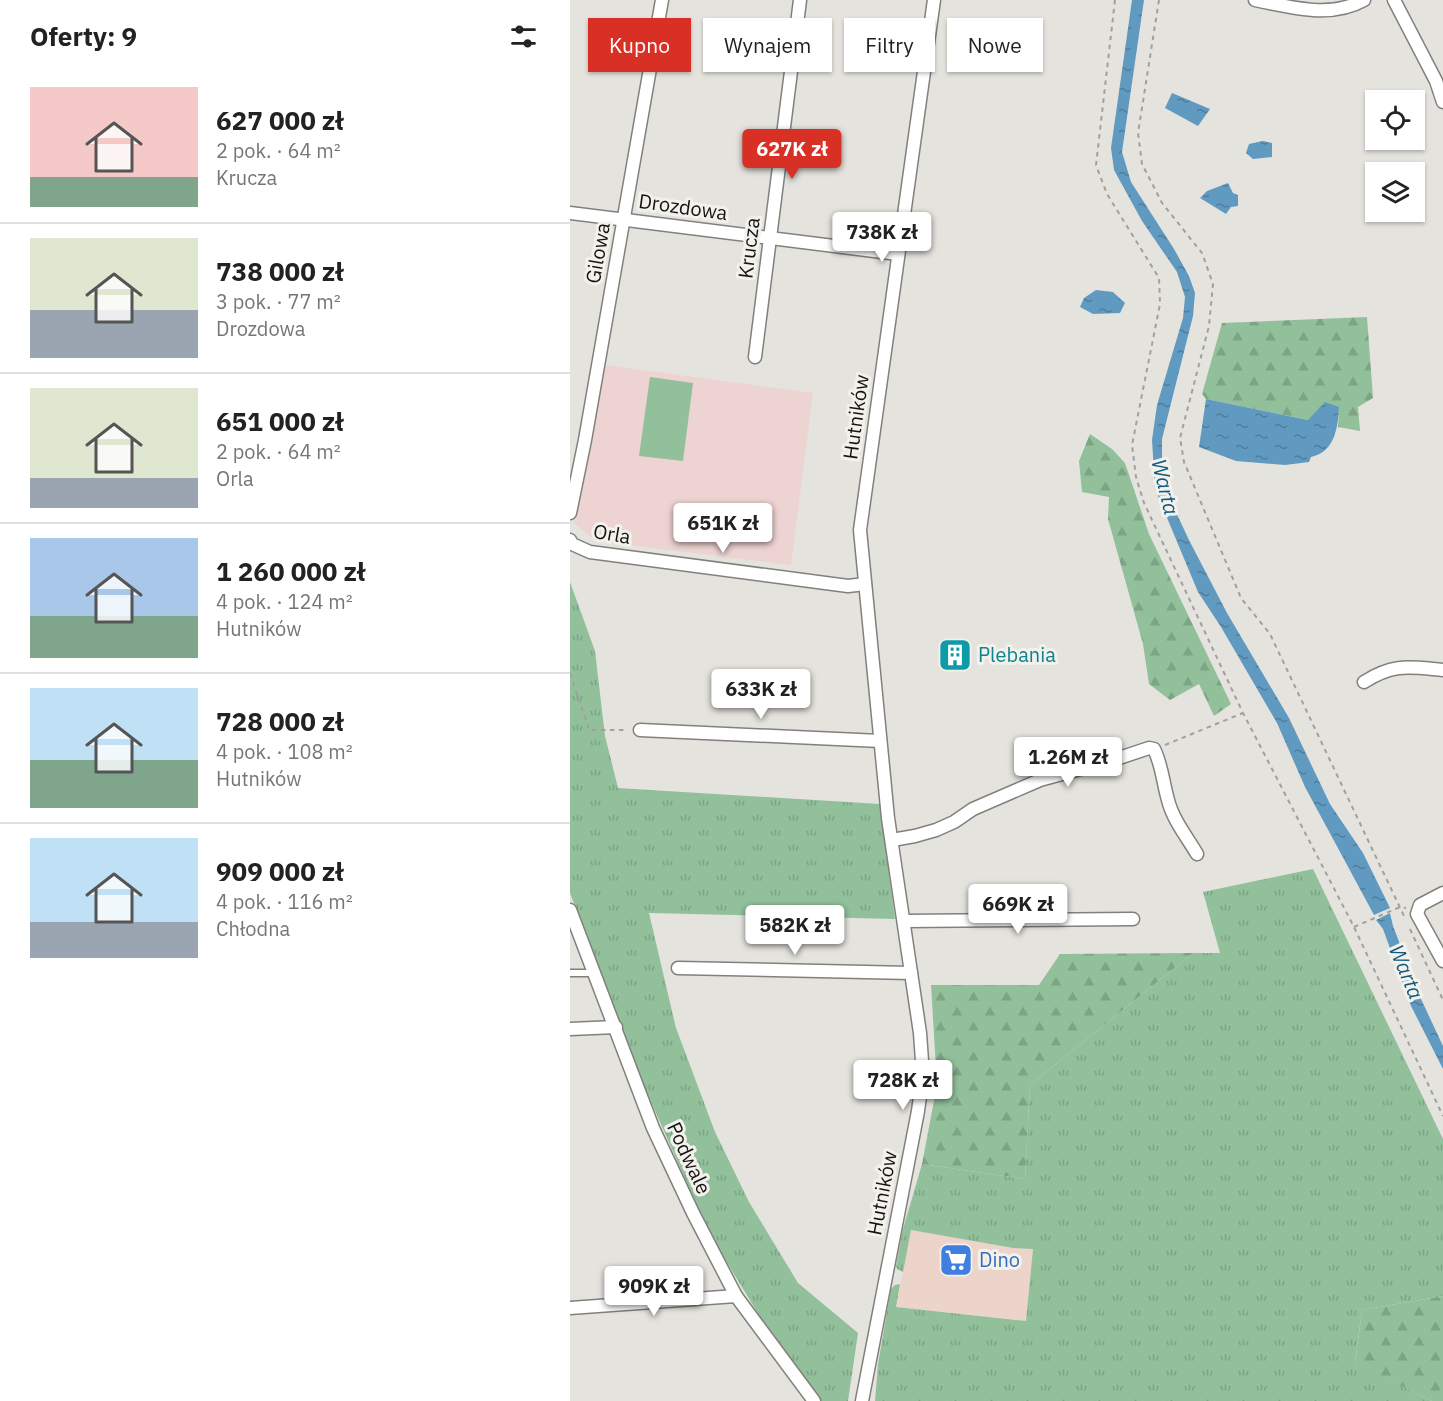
<!DOCTYPE html>
<html lang="pl">
<meta charset="utf-8">
<style>
:root{--surface:#fff;--page:#f6f6f6;--text:#222;--muted:#767676;--line:#e0e0e0;--accent:#d93025}
body{margin:0;font-family:"IBM Plex Sans",sans-serif;background:var(--page);color:var(--text);height:100vh;display:flex;flex-direction:column;font-size:22px;white-space:nowrap}
*{box-sizing:border-box;margin:0}
p{font-size:20px;color:var(--muted)}
.icon{flex:none;width:33px;height:33px;fill:none;stroke:currentColor;stroke-width:2;stroke-linecap:round;stroke-linejoin:round}
.map{position:relative;flex:1;overflow:hidden}
.panel{display:flex;flex-direction:column;background:var(--surface);width:570px}
.panel>*{flex:none}
.top-card{position:absolute;left:18px;top:18px;width:570px;height:54px;display:flex;gap:12px}
.controls{position:absolute;left:795px;top:90px;display:grid;gap:12px}
.controls a{display:grid;place-items:center;width:60px;height:60px;border-radius:0px;background:var(--surface);box-shadow:0 2px 4px #0004;font-size:30px}
.price{position:absolute;translate:-50% -51px;padding:0 14px;border-radius:6px;background:#fff;color:#222;font-size:20px;line-height:39px;filter:drop-shadow(0 2px 3px #0008)}
.price::after{content:'';position:absolute;left:50%;top:36px;width:18px;height:14px;margin-left:-9px;background:inherit;clip-path:polygon(0 0,100% 0,50% 100%)}
.price.current{background:var(--accent);color:#fff}
ul{padding:0;list-style:none}
li{display:flex;align-items:center;gap:18px;height:150px;padding:0 30px}
li+li{border-top:2px solid var(--line)}
li span{display:grid;place-items:center;flex:none;width:168px;height:120px;border-radius:0px;color:#555}
li>.icon{margin-inline-start:auto}
span .icon{width:72px;height:72px;fill:#fffc;stroke-width:1}
li b{font-size:26px}
h2{display:flex;justify-content:space-between;align-items:center;height:72px;padding:0 30px;font-size:26px}
.chip{padding:0 21px;border-radius:0px;background:var(--surface);box-shadow:0 2px 4px #0004;font-size:21px;line-height:54px}
.chip.current{background:var(--accent);color:#fff}
main{display:flex;flex:1;min-height:0}
.map>svg:first-child{display:block}
</style>
<main>
<section class="panel">
<h2>Oferty: 9<svg class="icon" aria-label="filters" viewBox="0 0 24 24"><path d="M4 7h16M4 17h16"/><circle cx="9" cy="7" r="2"/><circle cx="15" cy="17" r="2"/></svg></h2>
<ul>
<li><span style="background:linear-gradient(#f6c9c9 75%,#7fa58c 0)"><svg class="icon" aria-label="home" viewBox="0 0 24 24"><path d="M3 11l9-7 9 7M6 9v11h12V9"/></svg></span><div><b>627 000 zł</b><p>2 pok. · 64 m²</p><p>Krucza</p></div></li>
<li><span style="background:linear-gradient(#dfe7d0 60%,#9aa5b1 0)"><svg class="icon" aria-label="home" viewBox="0 0 24 24"><path d="M3 11l9-7 9 7M6 9v11h12V9"/></svg></span><div><b>738 000 zł</b><p>3 pok. · 77 m²</p><p>Drozdowa</p></div></li>
<li><span style="background:linear-gradient(#dfe7d0 75%,#9aa5b1 0)"><svg class="icon" aria-label="home" viewBox="0 0 24 24"><path d="M3 11l9-7 9 7M6 9v11h12V9"/></svg></span><div><b>651 000 zł</b><p>2 pok. · 64 m²</p><p>Orla</p></div></li>
<li><span style="background:linear-gradient(#a9c7e8 65%,#7fa58c 0)"><svg class="icon" aria-label="home" viewBox="0 0 24 24"><path d="M3 11l9-7 9 7M6 9v11h12V9"/></svg></span><div><b>1 260 000 zł</b><p>4 pok. · 124 m²</p><p>Hutników</p></div></li>
<li><span style="background:linear-gradient(#bfe0f5 60%,#7fa58c 0)"><svg class="icon" aria-label="home" viewBox="0 0 24 24"><path d="M3 11l9-7 9 7M6 9v11h12V9"/></svg></span><div><b>728 000 zł</b><p>4 pok. · 108 m²</p><p>Hutników</p></div></li>
<li><span style="background:linear-gradient(#bfe0f5 70%,#9aa5b1 0)"><svg class="icon" aria-label="home" viewBox="0 0 24 24"><path d="M3 11l9-7 9 7M6 9v11h12V9"/></svg></span><div><b>909 000 zł</b><p>4 pok. · 116 m²</p><p>Chłodna</p></div></li>
</ul>
</section>
<div class="map">
<svg width="873" height="1401" viewBox="0 0 873 1401">
<defs>
<pattern id="grass-tufts" width="24" height="20" patternUnits="userSpaceOnUse" patternTransform="scale(1.5)"><rect width="24" height="20" fill="#91c09b"/><path d="M3 7l-1-3M5 7V3M7 7l1-3M15 17l-1-3M17 17v-4M19 17l1-3" fill="none" stroke="#7ca485"/></pattern>
<pattern id="forest-firs" width="22" height="20" patternUnits="userSpaceOnUse" patternTransform="scale(1.5)"><rect width="22" height="20" fill="#91c09b"/><path d="M5 1l3.5 6h-7zM16 11l3.5 6h-7z" fill="#7ca485"/></pattern>
<pattern id="water-ripples" width="26" height="14" patternUnits="userSpaceOnUse" patternTransform="scale(1.5)"><rect width="26" height="14" fill="#619ac0"/><path d="M2 4q2-2 4 0t4 0M15 11q2-2 4 0t4 0" fill="none" stroke="#4f7c9b"/></pattern>
</defs>
<rect width="100%" height="100%" fill="#e5e3de"/>
<polygon fill="#ecd4ca" points="341,1230 443,1248 463,1249 456,1321 326,1307"/>
<polygon fill="#edd3d1" points="35,365 243,393 221,565 26,541 4,523"/>
<g fill="url(#grass-tufts)">
<polygon points="0,582 25,651 35,736 48,788 310,804 325,919 79,913 106,1028 145,1132 179,1202 228,1283 288,1333 278,1401 250,1401 189,1315 148,1248 124,1199 70,1077 0,893"/>
<polygon points="743,869 873,1139 873,1296 792,1310 785,1362 862,1401 305,1401 308,1364 321,1289 325,1285 330,1284 326,1307 456,1321 463,1249 443,1248 341,1230 333,1272 327,1269 326,1266 333,1229 352,1164 455,1179 460,1085 623,953 650,953 633,892"/>
</g>
<g fill="url(#forest-firs)">
<polygon points="797,317 803,398 788,407 790,431 768,427 769,407 738,420 636,399 632,394 652,323"/>
<polygon points="520,434 542,449 555,463 579,534 661,704 644,716 629,684 600,700 579,684 573,644 538,519 539,497 512,492 509,461"/>
<polygon points="623,953 460,1085 455,1179 352,1164 367,1085 361,985 469,985 490,954"/>
<polygon points="873,1296 873,1401 862,1401 785,1363 792,1310"/>
</g>
<polygon fill="#91c09b" points="80,377 123,383 113,461 69,456"/>
<g fill="url(#water-ripples)">
<polygon points="562,0 574,0 552,152 561,182 604,249 619,276 625,293 623,316 592,439 592,459 604,508 619,540 657,613 719,718 760,804 793,853 820,908 804,915 735,787 707,723 651,627 628,592 585,489 582,440 587,405 613,318 615,297 607,272 572,221 544,170 541,148"/>
<polygon points="602,93 640,109 628,126 595,108"/>
<polygon points="693,141 702,143 702,157 683,159 676,153 679,144"/>
<polygon points="658,183 663,193 668,195 668,206 661,207 656,214 630,198 637,191"/>
<polygon points="526,290 543,292 555,303 550,313 523,314 510,307 514,298"/>
<path d="M636 399 738 420 755 402 769 407C768 427 765 452 741 457L739 462 715 465 666 461 629 447Z"/>
<polygon points="820,913 823,926 851,999 873,1046 873,1069 841,1006 813,929 806,920"/>
</g>
<g fill="none" stroke-linecap="round" stroke-linejoin="round">
<g stroke="#82807c" stroke-width="9">
<polyline id="service" points="0,973 24,973"/>
</g>
<g stroke="#82807c" stroke-width="15">
<g id="minor">
<path d="M685 0C721 7 760 19 794 0"/>
<polyline points="824,0 866,81 873,102"/>
<polyline points="0,213 328,254"/>
<polyline points="185,357 230,0"/>
<polyline points="0,513 15,440 92,0"/>
<polyline points="0,540 2,544 20,552 278,586 295,584"/>
<path d="M794 682C824 663 839 667 873 670"/>
<polyline points="70,730 310,741"/>
<path d="M322 840 345 836 366 830 384 822 403 809 470 780 540 761 579 748 584 749C592 765 593 783 598 800 603 820 617 837 627 854"/>
<polyline points="873,893 850,905 847,914 873,961"/>
<polyline points="0,910 83,1128 123,1213 166,1296 244,1401"/>
<polyline points="334,921 563,919"/>
<polyline points="108,968 341,973"/>
<polyline points="0,1029 46,1027"/>
<polyline points="0,1308 166,1296"/>
<polyline points="292,1401 348,1111 353,1075 350,1033 318,818 290,530 364,0"/>
</g>
</g>
<g stroke="#a2a09d" stroke-width="2" stroke-dasharray="4.5 4.5" stroke-linecap="butt">
<polyline points="545,0 526,165 537,194 589,278 590,304 562,445 566,477 574,503 673,713 784,927 873,1116"/>
<polyline points="589,0 568,133 572,164 592,203 632,253 643,284 639,326 610,438 614,462 671,598 700,634 834,916"/>
<polyline points="0,673 19,730 58,730"/>
<polyline points="595,745 673,713"/>
<polyline points="784,927 830,907 836,908"/>
<polyline points="840,929 873,1000"/>
</g>
<use href="#service" stroke="#fff" stroke-width="6"/>
<use href="#minor" stroke="#fff" stroke-width="12"/>
</g>
<defs>
<g id="building-square" transform="scale(1.725)"><rect x="-9" y="-9" width="18" height="18" rx="4" fill="#0f9aa8" stroke="#f3f1ec"/><path d="M-4-6H4V6H1V3H-1V6H-4ZM-2.5-4.3h1.7v1.8h-1.7ZM.8-4.3h1.7v1.8H.8ZM-2.5-1h1.7V.8h-1.7ZM.8-1h1.7V.8H.8Z" fill="#fff"/></g>
<g id="supermarket-square" transform="scale(1.725)"><rect x="-9" y="-9" width="18" height="18" rx="4" fill="#3f7fe0" stroke="#f3f1ec"/><path d="M-6-5.5h2.5l.6 2H6L4.5 2H-2.5L-4.4-4H-6ZM-1.5 3.2a1.3 1.3 0 1 0 .1 0ZM3 3.2a1.3 1.3 0 1 0 .1 0Z" fill="#fff"/></g>
</defs>
<g fill-rule="evenodd">
<use href="#building-square" x="385" y="655"/>
<use href="#supermarket-square" x="386" y="1260"/>
</g>
<g text-anchor="middle" stroke-width="6" stroke-linejoin="round" paint-order="stroke">
<g font-size="20" fill="#151413" stroke="#f3f1ec">
<text transform="translate(113 207) rotate(8)" y="7">Drozdowa</text>
<text transform="translate(179 248) rotate(-83)" y="7">Krucza</text>
<text transform="translate(28 253) rotate(-80)" y="7">Gilowa</text>
<text transform="translate(286 417) rotate(-82)" y="7">Hutników</text>
<text transform="translate(42 534) rotate(10)" y="7">Orla</text>
<text transform="translate(119 1158) rotate(65)" y="7">Podwale</text>
<text transform="translate(312 1193) rotate(-79)" y="7">Hutników</text>
</g>
<g font-size="20" fill="#0d838f" stroke="#f3f1ec" text-anchor="start">
<text x="408" y="662">Plebania</text>
</g>
<g font-size="20" fill="#366cbe" stroke="#f3f1ec" text-anchor="start">
<text x="409" y="1267">Dino</text>
</g>
<g font-size="21" font-style="italic" fill="#155b80" stroke="#f3f1ec">
<text transform="translate(595 487) rotate(76)" y="7">Warta</text>
<text transform="translate(836 972) rotate(67)" y="7">Warta</text>
</g>
</g>
</svg>
<div class="controls">
<a><svg class="icon" aria-label="locate" viewBox="0 0 24 24"><circle cx="12" cy="12" r="6"/><path d="M12 2v4M12 18v4M2 12h4M18 12h4"/></svg></a>
<a><svg class="icon" aria-label="layers" viewBox="0 0 24 24"><path d="M12 4l9 5-9 5-9-5zM3 14l9 5 9-5"/></svg></a>
</div>
<b class="price current" style="left:222px;top:180px">627K zł</b>
<b class="price" style="left:312px;top:263px">738K zł</b>
<b class="price" style="left:153px;top:554px">651K zł</b>
<b class="price" style="left:191px;top:720px">633K zł</b>
<b class="price" style="left:498px;top:788px">1.26M zł</b>
<b class="price" style="left:448px;top:935px">669K zł</b>
<b class="price" style="left:225px;top:956px">582K zł</b>
<b class="price" style="left:333px;top:1111px">728K zł</b>
<b class="price" style="left:84px;top:1317px">909K zł</b>
<div class="top-card">
<a class="chip current">Kupno</a>
<a class="chip">Wynajem</a>
<a class="chip">Filtry</a>
<a class="chip">Nowe</a>
</div>
</div>
</main>
